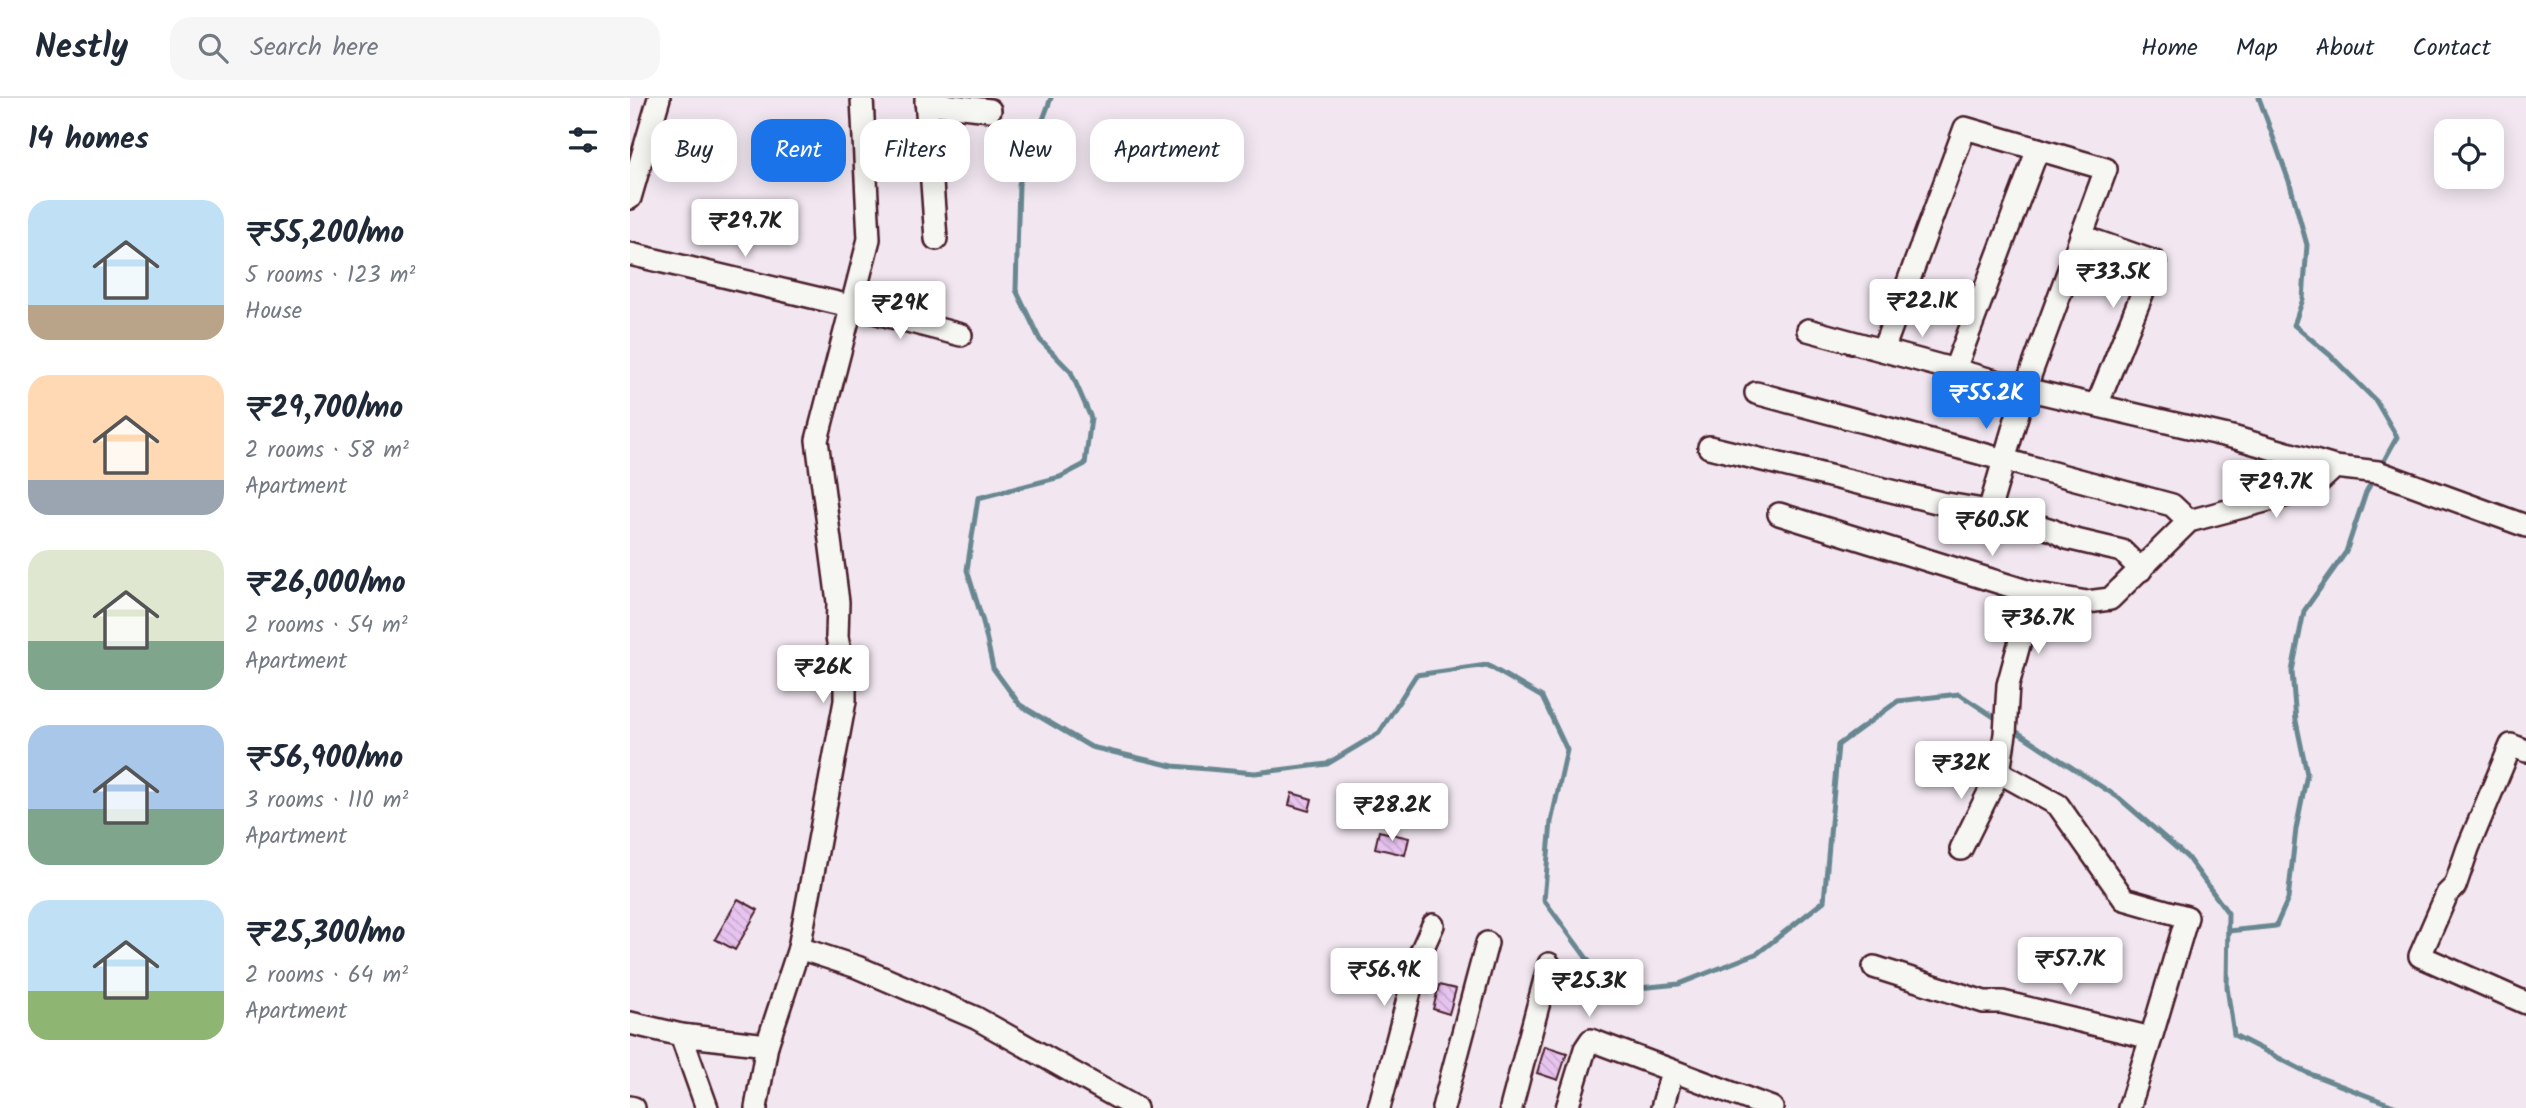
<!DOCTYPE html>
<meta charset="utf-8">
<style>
:root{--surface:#fff;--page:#f6f6f7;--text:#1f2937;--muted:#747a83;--line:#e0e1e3;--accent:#1a73e8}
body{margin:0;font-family:Kalam,sans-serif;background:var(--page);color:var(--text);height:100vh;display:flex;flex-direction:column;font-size:26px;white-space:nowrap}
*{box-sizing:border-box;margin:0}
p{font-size:23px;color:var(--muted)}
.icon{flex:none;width:38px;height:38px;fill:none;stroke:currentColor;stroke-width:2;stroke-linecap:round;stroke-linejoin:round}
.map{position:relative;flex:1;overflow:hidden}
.panel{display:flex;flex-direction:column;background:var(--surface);width:630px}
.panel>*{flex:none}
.banner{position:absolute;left:21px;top:21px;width:665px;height:63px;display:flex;gap:14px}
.buttons{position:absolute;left:1804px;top:21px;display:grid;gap:14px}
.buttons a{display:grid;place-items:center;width:70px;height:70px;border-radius:14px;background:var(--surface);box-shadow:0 4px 18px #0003;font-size:35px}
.price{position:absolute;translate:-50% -60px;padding:0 16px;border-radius:7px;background:#fff;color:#222;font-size:23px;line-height:46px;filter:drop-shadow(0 2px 4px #0008)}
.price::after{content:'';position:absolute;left:50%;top:42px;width:21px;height:16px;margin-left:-10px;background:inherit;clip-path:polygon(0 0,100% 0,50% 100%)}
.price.selected{background:var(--accent);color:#fff}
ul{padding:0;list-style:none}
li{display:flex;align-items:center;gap:21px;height:175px;padding:0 28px}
li span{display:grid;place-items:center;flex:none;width:196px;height:140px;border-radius:21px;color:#555}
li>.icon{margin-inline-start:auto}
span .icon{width:84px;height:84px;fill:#fffc;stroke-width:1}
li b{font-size:30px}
h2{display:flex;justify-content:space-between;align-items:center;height:84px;padding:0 28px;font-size:30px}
.chip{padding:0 24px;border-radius:21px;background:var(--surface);box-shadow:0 4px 18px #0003;font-size:24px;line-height:63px}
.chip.selected{background:var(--accent);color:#fff}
header{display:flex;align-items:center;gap:42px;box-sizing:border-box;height:98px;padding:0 35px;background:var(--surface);border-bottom:2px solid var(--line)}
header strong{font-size:33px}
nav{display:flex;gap:38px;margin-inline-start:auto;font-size:24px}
.search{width:490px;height:63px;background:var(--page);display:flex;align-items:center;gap:18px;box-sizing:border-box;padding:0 24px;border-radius:21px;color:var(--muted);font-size:26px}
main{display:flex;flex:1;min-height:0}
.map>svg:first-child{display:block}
</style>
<header>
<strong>Nestly</strong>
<div class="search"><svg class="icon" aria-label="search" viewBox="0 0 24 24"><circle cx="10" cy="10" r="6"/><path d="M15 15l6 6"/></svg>Search here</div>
<nav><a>Home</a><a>Map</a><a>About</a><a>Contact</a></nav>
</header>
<main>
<section class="panel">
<h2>14 homes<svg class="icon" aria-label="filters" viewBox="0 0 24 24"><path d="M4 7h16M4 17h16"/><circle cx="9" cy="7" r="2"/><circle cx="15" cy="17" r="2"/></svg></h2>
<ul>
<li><span style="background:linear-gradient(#bfe0f5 75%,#b9a48a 0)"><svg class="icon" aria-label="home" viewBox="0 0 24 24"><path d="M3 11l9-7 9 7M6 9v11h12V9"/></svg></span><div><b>₹55,200/mo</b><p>5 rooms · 123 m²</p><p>House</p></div></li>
<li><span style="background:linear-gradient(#ffd9b3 75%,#9aa5b1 0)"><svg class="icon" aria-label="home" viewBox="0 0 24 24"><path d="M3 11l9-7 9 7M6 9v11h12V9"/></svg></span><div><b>₹29,700/mo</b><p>2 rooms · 58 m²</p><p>Apartment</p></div></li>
<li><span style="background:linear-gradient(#dfe7d0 65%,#7fa58c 0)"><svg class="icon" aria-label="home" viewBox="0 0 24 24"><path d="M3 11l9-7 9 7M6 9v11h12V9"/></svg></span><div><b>₹26,000/mo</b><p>2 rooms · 54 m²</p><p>Apartment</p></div></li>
<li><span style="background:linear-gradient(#a9c7e8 60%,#7fa58c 0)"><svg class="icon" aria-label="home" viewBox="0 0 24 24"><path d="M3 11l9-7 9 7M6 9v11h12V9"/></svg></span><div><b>₹56,900/mo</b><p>3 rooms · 110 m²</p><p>Apartment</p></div></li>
<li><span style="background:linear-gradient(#bfe0f5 65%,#8fb573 0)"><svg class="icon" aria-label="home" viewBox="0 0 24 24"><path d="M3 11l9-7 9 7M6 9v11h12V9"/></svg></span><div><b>₹25,300/mo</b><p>2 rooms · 64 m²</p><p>Apartment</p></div></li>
</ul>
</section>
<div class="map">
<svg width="1896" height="1010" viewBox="0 0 1896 1010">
<defs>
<pattern id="building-back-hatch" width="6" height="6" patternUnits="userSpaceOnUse" patternTransform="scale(1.75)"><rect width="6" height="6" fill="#e7c4f0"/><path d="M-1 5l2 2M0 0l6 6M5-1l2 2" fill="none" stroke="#c8a8ce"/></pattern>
</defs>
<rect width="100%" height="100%" fill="#f2e7f1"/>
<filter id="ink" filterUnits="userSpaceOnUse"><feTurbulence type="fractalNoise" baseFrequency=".0143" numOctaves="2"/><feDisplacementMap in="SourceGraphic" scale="14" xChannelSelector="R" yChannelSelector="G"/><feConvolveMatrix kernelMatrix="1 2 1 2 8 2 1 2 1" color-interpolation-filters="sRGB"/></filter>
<g filter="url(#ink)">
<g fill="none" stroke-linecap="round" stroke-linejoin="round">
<g stroke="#678790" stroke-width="5">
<polyline points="421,0 389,86 386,192 410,242 441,274 461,320 455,366 430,379 348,400 337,472 353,524 363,570 390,607 461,649 543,668 625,675 697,666 749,635 786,577 857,567 912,599 937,652 921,724 914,802 969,877 989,892 1049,886 1128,855 1194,803 1208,647 1268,603 1329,596 1370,623"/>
<polyline points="1629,0 1660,86 1677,147 1673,201 1664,227 1700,257 1746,303 1767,339 1751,368"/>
<polyline points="1381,630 1489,700 1557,759 1598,815 1597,889 1604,937 1678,975 1769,1010"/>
<polyline points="1598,833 1646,828 1658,801 1666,731 1677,676 1666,623 1662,573 1674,513 1716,454 1736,394 1744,380"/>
</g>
</g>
<g fill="url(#building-back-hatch)" stroke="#4a1f2b" stroke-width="2">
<polygon points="662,695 682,701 679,713 659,707"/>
<polygon points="749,733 779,740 775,757 745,750"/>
<polygon points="108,801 128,812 105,852 85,841"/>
<polygon points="809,887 826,891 819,916 803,911"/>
<polygon points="915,948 937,955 928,982 907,975"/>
</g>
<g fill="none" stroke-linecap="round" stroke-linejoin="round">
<g stroke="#4a1f2b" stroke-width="26">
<g id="minor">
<polyline points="296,0 306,141"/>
<polyline points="296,5 360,12"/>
<polyline points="0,100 29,0"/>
<polyline points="1451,138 1525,164 1467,307"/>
<polyline points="0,156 220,208 331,237"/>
<polyline points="1178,232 1395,291 1606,340 1705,369 1748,374 1896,428"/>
<polyline points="1253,252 1335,30 1476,71 1395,291 1359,413"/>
<polyline points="1325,271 1408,51"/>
<polyline points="1126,295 1542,407 1559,423"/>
<polyline points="1079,349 1311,405 1359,413 1422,432 1437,440 1492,453 1511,472"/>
<polyline points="1149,416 1403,495 1457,504 1480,501 1559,423 1681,391 1705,369"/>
<polyline points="1403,495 1378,587 1375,636 1369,674 1428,707 1494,801 1557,819 1521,940"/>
<polyline points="1896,653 1881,647 1838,750 1825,788 1817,796 1790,858 1896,905"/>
<polyline points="1331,751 1369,674"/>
<polyline points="169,850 227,869 346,920 506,1010"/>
<polyline points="1244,869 1354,904 1372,904 1521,940 1499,1010"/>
<polyline points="0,925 51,937 137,947"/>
<polyline points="51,937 77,1010"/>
<polyline points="0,1009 4,1010"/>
<polyline points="126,1010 137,947 169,850 215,603 215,578 207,539 208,504 187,342 239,141 232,0"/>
<polyline points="749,1010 790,856 803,827"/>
<polyline points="813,1010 857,845"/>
<polyline points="881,1010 919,866"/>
<polyline points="937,1010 955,951 961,942 1142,1010"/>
<polyline points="1032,1010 1042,974"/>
</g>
</g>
<use href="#minor" stroke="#f6f6f2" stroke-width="21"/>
</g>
</g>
</svg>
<div class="buttons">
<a><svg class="icon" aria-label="locate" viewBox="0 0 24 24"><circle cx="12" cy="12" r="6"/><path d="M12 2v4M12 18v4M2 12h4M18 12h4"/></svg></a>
</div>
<b class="price" style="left:115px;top:161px">₹29.7K</b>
<b class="price" style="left:1483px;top:212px">₹33.5K</b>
<b class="price" style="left:1292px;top:241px">₹22.1K</b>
<b class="price" style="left:270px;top:243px">₹29K</b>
<b class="price selected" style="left:1356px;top:333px">₹55.2K</b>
<b class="price" style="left:1646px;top:422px">₹29.7K</b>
<b class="price" style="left:1362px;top:460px">₹60.5K</b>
<b class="price" style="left:1408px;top:558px">₹36.7K</b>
<b class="price" style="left:193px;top:607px">₹26K</b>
<b class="price" style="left:1331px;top:703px">₹32K</b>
<b class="price" style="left:762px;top:745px">₹28.2K</b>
<b class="price" style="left:1440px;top:899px">₹57.7K</b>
<b class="price" style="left:754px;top:910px">₹56.9K</b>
<b class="price" style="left:959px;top:921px">₹25.3K</b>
<div class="banner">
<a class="chip">Buy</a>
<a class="chip selected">Rent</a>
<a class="chip">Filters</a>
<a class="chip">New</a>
<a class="chip">Apartment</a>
</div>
</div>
</main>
